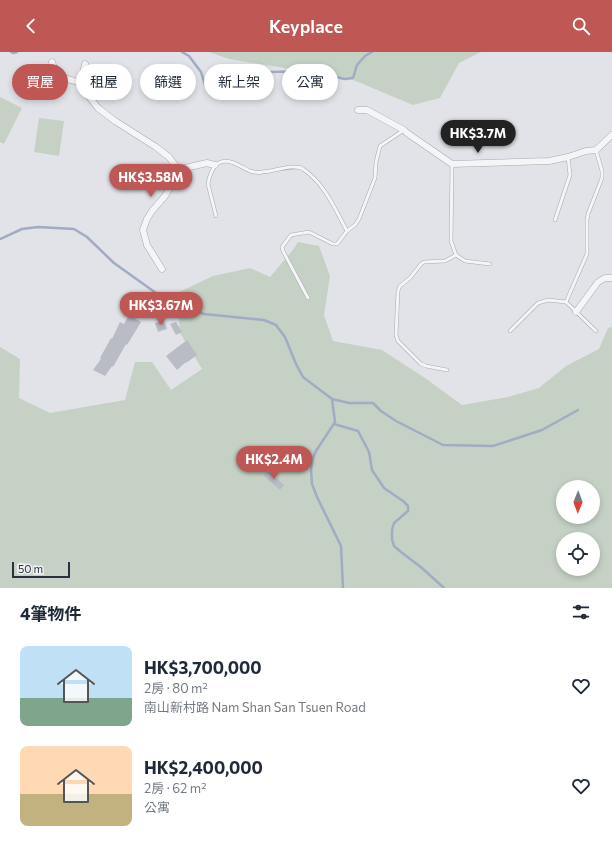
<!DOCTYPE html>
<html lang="zh-TW">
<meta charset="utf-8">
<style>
:root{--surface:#fff;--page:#f2f2f3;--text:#1f2937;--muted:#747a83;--accent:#bf5755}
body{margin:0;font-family:Commissioner,"Noto Sans TC",sans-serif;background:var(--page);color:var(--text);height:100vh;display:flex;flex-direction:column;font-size:15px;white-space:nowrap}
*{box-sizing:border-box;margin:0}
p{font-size:13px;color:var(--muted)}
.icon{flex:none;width:22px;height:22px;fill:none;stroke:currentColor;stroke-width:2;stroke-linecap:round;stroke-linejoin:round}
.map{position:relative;height:536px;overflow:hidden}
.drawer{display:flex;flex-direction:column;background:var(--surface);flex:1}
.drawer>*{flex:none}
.top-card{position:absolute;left:12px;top:12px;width:400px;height:36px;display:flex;gap:8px}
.needle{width:26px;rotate:181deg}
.fabs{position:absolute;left:556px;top:428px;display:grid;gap:8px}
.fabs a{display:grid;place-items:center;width:44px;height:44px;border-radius:50%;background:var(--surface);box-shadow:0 2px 6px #0003;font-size:20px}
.scale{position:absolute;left:12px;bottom:10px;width:58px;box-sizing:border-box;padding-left:4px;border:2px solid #2c2f3e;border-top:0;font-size:11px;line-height:14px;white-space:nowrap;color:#2c2f3e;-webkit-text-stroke:3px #f1f2f6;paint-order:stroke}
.price{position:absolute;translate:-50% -34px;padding:0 9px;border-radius:14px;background:var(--accent);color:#fff;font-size:13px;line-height:26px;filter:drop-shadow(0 1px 2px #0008)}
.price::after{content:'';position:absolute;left:50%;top:24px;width:12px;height:9px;margin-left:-6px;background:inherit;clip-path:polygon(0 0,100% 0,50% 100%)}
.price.on{background:#222;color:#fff}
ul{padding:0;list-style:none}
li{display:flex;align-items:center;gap:12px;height:100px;padding:0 20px}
li span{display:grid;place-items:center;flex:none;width:112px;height:80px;border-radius:8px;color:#555}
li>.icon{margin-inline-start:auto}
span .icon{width:48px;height:48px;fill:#fffc;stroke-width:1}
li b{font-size:17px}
h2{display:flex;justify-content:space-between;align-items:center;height:48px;padding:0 20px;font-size:17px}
.tag{padding:0 14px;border-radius:18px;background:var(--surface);box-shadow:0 2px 6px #0003;font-size:14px;line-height:36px}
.tag.on{background:var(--accent);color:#fff}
header{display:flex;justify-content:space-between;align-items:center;height:52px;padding:0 20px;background:var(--accent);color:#fff;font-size:18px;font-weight:600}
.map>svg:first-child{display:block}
</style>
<header><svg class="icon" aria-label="back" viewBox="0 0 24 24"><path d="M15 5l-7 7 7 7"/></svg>Keyplace<svg class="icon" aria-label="search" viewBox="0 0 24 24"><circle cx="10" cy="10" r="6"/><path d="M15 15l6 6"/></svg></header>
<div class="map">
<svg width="612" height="536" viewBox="0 0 612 536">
<rect width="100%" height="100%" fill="#e2e3e8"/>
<g fill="#c5d1c4" fill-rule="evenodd">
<polygon points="209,0 481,0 459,11 440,46 413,53 351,27 229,7"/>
<polygon points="0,45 22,56 4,92 0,90"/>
<polygon points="39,66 64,69 59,104 34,100"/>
<path d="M298 190 319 194 330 224 324 263 333 289 382 298 425 326 462 353 508 345 539 336 566 314 599 297 608 276 612 275V536H0V295L20 307 19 346 50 361 125 348 135 310H152L171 338 202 317 180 281 177 241 213 224 250 216 270 225 292 199ZM563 435H593V465H563ZM563 487H593V517H563Z"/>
</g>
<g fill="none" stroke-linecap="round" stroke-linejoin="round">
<g stroke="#a1acc4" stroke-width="2.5">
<polyline points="11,0 13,1 17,0"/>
<polyline points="182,0 189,4 201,20 205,33 216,45 239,42 271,20 307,19 345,27 353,26 357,13 365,4 372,0"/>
<polyline points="0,187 22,177 38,175 74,177 87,185 114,211 163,246 204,262 264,268 276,273 285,285 296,312 303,325 332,347 349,351 373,351 381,359 396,369 443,393 493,394 542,378 578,358"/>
<polyline points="332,347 335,370 316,399 312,408 311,418 312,432 317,445 341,494 343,536"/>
<polyline points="334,372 358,379 369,400 372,418 384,436 403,449 408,454 408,459 394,471 392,478 392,487 394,494 401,500 422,516 444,536"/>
</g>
</g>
<g fill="#b9bcc5">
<polygon points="129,263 141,270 127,293 126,292 113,315 112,314 105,324 93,318 101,307 100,306 111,286 112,287 120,270 124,272"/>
<polygon points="164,269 167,277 158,280 155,271"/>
<polygon points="176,270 182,280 176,283 170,272"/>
<polygon points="187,288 197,303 186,311 186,310 177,318 166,304"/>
<polygon points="268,419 284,433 280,438 263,423"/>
</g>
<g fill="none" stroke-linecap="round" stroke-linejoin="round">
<g stroke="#a8a9b2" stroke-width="4">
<g id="lane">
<polyline points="596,98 602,119 602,126 588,162 587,168 587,202 566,250 596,279"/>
<polyline points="452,112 451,189 456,203 465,209 490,212"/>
<path d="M216 164 208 132C209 125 213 112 221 110 231 107 241 115 250 119 253 120 258 121 262 120 272 120 295 111 303 117 325 132 335 157 347 179L355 173 359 167 375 126 376 110 380 94 404 78"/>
<polyline points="555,168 570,123 568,105"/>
<polyline points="308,246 283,199 282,195 291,183 309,180 333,192 337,192 347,179"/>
<polyline points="510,279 538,251 548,248 566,250"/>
<polyline points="447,318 426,314 421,312 398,289 396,283 398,239 400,234 410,226 421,212 424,210 445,209 456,203"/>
</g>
</g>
<g stroke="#a8a9b2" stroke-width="7">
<g id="street">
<path d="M52 10C53 13 54 17 56 19 63 27 74 29 83 31"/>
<polyline points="85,12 82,27 87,42 98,56 115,69 156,95 169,105 181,121"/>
<polyline points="358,58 367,58 404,78 407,81 452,112 549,109 568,105 586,99 596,98 612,83"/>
<polyline points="162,217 147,193 143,178 147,167 152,159 165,144 173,130 185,116 207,111 215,113"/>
<polyline points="576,260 598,230 605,226 612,226"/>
</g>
</g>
<use href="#lane" stroke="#f4f5f7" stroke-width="3"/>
<use href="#street" stroke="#f4f5f7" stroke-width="6"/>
</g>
</svg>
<div class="fabs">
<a><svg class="needle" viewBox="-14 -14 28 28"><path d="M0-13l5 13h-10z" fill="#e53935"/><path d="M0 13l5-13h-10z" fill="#747a83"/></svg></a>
<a><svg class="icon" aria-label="locate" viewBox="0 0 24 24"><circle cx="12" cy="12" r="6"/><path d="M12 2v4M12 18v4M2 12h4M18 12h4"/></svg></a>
</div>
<div class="scale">50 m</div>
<b class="price on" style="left:478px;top:102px">HK$3.7M</b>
<b class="price" style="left:151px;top:146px">HK$3.58M</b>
<b class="price" style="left:161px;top:274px">HK$3.67M</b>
<b class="price" style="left:274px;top:428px">HK$2.4M</b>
<div class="top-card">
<a class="tag on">買屋</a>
<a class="tag">租屋</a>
<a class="tag">篩選</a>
<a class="tag">新上架</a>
<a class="tag">公寓</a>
</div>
</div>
<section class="drawer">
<h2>4筆物件<svg class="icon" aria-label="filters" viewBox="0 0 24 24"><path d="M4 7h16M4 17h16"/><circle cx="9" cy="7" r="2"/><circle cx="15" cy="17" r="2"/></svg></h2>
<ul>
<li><span style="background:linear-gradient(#bfe0f5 65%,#7fa58c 0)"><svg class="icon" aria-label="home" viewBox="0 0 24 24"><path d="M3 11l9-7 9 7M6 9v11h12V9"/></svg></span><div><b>HK$3,700,000</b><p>2房 · 80 m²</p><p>南山新村路 Nam Shan San Tsuen Road</p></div><svg class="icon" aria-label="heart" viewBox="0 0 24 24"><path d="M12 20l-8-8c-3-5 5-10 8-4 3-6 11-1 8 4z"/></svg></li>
<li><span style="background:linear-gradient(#ffd9b3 60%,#c2b280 0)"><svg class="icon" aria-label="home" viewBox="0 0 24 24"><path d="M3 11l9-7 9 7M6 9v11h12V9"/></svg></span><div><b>HK$2,400,000</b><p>2房 · 62 m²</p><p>公寓</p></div><svg class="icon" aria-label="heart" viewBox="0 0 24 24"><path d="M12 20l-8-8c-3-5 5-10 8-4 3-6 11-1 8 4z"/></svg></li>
</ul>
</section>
